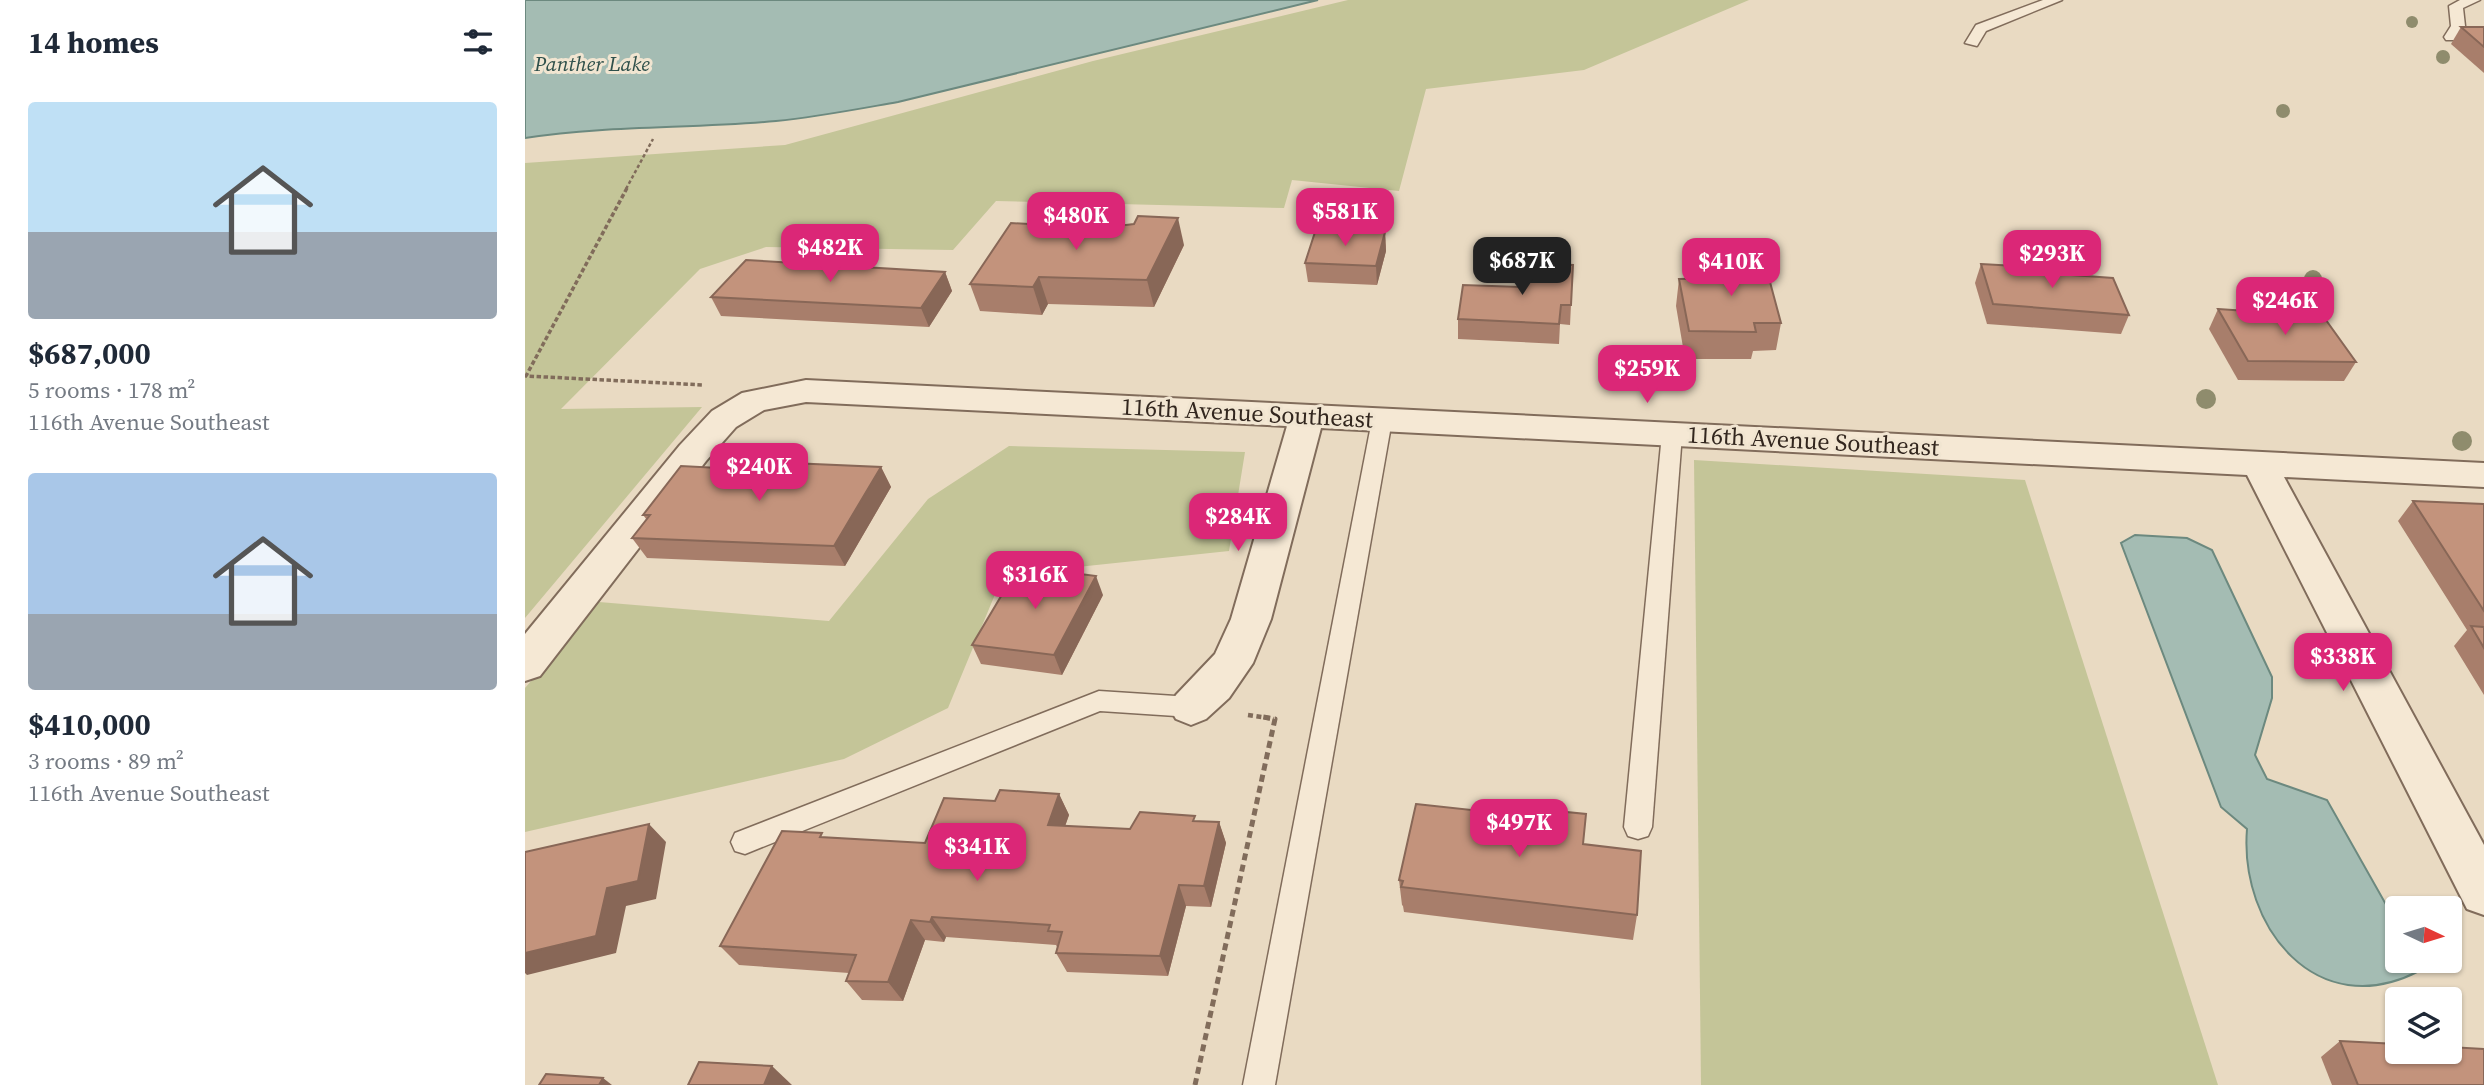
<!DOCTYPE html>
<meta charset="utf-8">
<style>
:root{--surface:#fff;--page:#f2f2f3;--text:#1f2937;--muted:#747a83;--accent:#db2777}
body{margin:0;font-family:"Source Serif 4",serif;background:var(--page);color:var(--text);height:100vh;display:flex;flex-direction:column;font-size:26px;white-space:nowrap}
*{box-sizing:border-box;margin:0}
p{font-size:23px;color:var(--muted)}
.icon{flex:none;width:38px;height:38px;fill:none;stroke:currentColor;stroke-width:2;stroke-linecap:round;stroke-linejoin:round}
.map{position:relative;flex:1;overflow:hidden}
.panel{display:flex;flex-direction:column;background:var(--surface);width:525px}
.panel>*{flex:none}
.needle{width:46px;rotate:94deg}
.fabs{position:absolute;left:1860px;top:896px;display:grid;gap:14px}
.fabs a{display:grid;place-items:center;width:77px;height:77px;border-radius:7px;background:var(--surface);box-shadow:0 2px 5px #0004;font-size:35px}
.price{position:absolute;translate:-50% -60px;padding:0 16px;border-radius:14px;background:var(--accent);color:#fff;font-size:23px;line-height:46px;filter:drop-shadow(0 2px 4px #0008)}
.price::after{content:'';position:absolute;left:50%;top:42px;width:21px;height:16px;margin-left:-10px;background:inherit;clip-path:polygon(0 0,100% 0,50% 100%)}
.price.selected{background:#222;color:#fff}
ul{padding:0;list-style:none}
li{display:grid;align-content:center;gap:14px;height:371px;padding:0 28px}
li span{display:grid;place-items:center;height:217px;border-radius:7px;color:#555}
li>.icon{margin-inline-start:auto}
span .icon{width:126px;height:126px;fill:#fffc;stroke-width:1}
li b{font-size:30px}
h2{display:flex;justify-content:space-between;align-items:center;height:84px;padding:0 28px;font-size:30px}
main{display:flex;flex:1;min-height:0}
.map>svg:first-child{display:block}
</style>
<main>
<section class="panel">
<h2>14 homes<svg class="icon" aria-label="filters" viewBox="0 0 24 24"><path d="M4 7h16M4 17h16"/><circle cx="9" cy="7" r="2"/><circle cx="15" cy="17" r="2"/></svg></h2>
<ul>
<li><span style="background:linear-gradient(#bfe0f5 60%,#9aa5b1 0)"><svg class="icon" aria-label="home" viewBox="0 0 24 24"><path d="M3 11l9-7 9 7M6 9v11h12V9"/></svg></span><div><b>$687,000</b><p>5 rooms · 178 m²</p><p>116th Avenue Southeast</p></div></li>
<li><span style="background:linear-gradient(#a9c7e8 65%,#9aa5b1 0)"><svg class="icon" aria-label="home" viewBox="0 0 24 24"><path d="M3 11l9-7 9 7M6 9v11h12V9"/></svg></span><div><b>$410,000</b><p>3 rooms · 89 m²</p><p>116th Avenue Southeast</p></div></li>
</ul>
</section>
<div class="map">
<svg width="1959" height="1085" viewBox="0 0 1959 1085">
<rect width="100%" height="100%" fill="#e9dac2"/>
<g fill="#c4c598">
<polygon points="823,0 1224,0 1059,70 901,89 874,191 767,180 759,208 471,201 428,250 241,247 175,269 36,409 177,407 0,618 0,163 260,145 568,61"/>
<polygon points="484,446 720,452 704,551 478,575 423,708 319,759 0,832 0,688 74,602 304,621 403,499"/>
<polygon points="1169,460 1500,480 1693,1085 1176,1085"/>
</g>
<g fill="#a4bcb3" stroke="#6c897f" stroke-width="2">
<path d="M0 0H793L373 102C333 109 292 117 251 121 167 129 85 125 0 138Z"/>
<path d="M1610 535 1662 538 1687 550 1747 677V698L1730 755 1742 779 1802 800 1872 924V961H1890L1894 971C1792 1024 1714 927 1722 829L1696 807 1596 543Z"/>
</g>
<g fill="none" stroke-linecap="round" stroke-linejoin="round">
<g stroke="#816c5b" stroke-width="3">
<g id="lane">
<polygon points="1518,0 1537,0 1461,31 1452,46 1440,43 1451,25"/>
<polygon points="1935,0 1955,0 1938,8 1940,26 1931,40 1921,40 1919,37 1926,26 1924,6"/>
<polygon points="857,413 867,420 750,1085 718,1085 847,420"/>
<polygon points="1147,427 1157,434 1127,827 1123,836 1113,839 1103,836 1099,827 1137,434"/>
<polygon points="574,691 666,697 675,700 679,707 675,714 666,717 575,711 220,854 210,851 206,842 210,833"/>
</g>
</g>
<g stroke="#816c5b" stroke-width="4">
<polygon id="street" points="281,380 1959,463 1959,487 1759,477 1959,845 1959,915 1942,909 1722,475 796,428 746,619 728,663 704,698 681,719 666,725 651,719 644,707 651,695 690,654 706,619 762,426 281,402 239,410 211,427 181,461 15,676 0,681 0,634 155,445 187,411 217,393"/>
</g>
<polyline stroke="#816c5b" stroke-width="2.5" stroke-dasharray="3.5 2.5" stroke-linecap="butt" points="101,189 128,139"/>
<polyline stroke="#816c5b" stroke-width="3.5" stroke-dasharray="4.5 2.5" stroke-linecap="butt" points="102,188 1,376 179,385"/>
<polyline stroke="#816c5b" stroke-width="4.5" stroke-dasharray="5 3.5" stroke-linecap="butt" points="723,715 749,719"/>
<polyline stroke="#816c5b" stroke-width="5" stroke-dasharray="7 4.5" stroke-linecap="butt" points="670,1085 750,719 738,717"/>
<use href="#lane" fill="#f5e8d4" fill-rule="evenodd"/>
<use href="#street" fill="#f5e8d4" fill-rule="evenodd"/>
</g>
<g fill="#8f8c6d">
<circle cx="1887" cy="22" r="6"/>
<circle cx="1918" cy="57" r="7"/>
<circle cx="1758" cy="111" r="7"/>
<circle cx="1788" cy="279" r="9"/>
<circle cx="1764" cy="302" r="9"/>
<circle cx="1681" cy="399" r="10"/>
<circle cx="1937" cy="441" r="10"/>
</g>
<g fill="#a87e6b">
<polygon points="1936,27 1959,27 1959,73 1926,44"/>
<polygon points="860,232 861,251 852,285 783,282 780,263"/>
<polygon points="659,245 629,307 523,304 517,315 455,311 445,284"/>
<polygon points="1196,256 1256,323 1251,350 1228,351 1226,359 1160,359 1151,306 1154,279 1193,278"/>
<polygon points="1456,264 1547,275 1604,315 1596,334 1462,324 1450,283"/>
<polygon points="1048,265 1045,325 1035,324 1034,344 933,339 933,319 996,287"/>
<polygon points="420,272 427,291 404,327 196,316 186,297"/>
<polygon points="1693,309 1831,362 1819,381 1713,380 1684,329"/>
<polygon points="356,467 366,487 320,566 122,558 107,538 122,520 118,515 194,468"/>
<polygon points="1888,501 1959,504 1959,695 1929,646 1942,630 1873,521"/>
<polygon points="578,595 537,675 456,664 447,645"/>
<polygon points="534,794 544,815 540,826 605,829 672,821 694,822 701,843 686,907 661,906 643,976 542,972 531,953 532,947 531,945 421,937 419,942 400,940 378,1001 337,1000 321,981 324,973 214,965 195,946 300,837 400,843 470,801"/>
<polygon points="1059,844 1112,915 1108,940 879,912 878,906 877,905 874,880"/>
<polygon points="1815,1041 1959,1085 1807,1085 1796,1057"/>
</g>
<g fill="#886757">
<polygon points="653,218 659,245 629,307 622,280"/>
<polygon points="860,232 861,251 852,285 851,266"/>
<polygon points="420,272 427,291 404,327 396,308"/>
<polygon points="514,277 523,304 517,315 508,287"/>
<polygon points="356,467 366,487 320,566 309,546"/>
<polygon points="571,576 578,595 537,675 529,655"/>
<polygon points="534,794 544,815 533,846 523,825"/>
<polygon points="694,822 701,843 686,907 679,886"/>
<polygon points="124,824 141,842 131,899 101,906 91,953 2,975 0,973 0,953 82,888"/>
<polygon points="654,885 661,906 643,976 635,956"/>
<polygon points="407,917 421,937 419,942 405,922"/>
<polygon points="386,920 400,940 378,1001 363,982"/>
<polygon points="247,1066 267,1085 239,1085"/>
<polygon points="78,1078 87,1085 74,1085"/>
</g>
<g fill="#c3937c" stroke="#886757" stroke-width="2">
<polygon points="1936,27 1959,27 1959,47"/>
<polygon points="613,216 653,218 622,280 514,277 508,287 445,284 486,223 522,225 524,221 601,225 609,224"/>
<polygon points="791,229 860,232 851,266 780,263"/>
<polygon points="1196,256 1238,256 1256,323 1229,323 1231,332 1164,331 1154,279 1202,278"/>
<polygon points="221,260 420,272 396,308 186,297"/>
<polygon points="998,263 1048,265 1046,305 1036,305 1034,324 933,319 938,285 996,287"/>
<polygon points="1456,264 1544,269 1547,275 1588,278 1604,315 1468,304"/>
<polygon points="1693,309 1798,316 1831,362 1723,361"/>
<polygon points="200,460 356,467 309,546 107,538 125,515 118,515 156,466 194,468"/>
<polygon points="1888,501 1959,504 1959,611"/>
<polygon points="494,566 571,576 529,655 447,645"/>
<polygon points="1946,626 1959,627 1959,648"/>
<polygon points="475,790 534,794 523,825 605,829 615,812 670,816 668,821 694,822 679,886 654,885 635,956 531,953 537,932 523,931 525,925 407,917 405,922 386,920 363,982 321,981 331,955 195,946 257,831 297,833 295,837 400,843 419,798 470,801"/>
<polygon points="891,804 992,815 992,807 1061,814 1058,844 1116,851 1112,915 876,887 878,881 874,880"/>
<polygon points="124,824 113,881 82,888 71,936 0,953 0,852"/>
<polygon points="1815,1041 1872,1044 1872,1052 1925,1052 1925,1047 1959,1049 1959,1085 1833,1085"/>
<polygon points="174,1062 247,1066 239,1085 163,1085"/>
<polygon points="21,1074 78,1078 74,1085 14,1085"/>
</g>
<g text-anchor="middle" stroke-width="6" stroke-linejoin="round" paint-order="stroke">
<g font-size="21" font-style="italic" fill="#2f504b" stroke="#f1e5d1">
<text x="67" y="71">Panther Lake</text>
</g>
<g font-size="24" fill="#32261e" stroke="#f1e5d1">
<text transform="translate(722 413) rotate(3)" y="8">116th Avenue Southeast</text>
<text transform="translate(1288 441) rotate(3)" y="8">116th Avenue Southeast</text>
</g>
</g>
</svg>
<div class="fabs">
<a><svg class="needle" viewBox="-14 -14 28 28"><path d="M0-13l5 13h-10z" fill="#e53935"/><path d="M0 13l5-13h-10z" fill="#747a83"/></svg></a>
<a><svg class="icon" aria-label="layers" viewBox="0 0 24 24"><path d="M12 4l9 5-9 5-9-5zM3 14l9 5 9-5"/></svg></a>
</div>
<b class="price" style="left:820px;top:248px">$581K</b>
<b class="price" style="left:551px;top:252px">$480K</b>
<b class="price" style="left:305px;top:284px">$482K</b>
<b class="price" style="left:1527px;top:290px">$293K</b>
<b class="price selected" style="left:997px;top:297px">$687K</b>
<b class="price" style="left:1206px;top:298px">$410K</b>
<b class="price" style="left:1760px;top:337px">$246K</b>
<b class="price" style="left:1122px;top:405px">$259K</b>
<b class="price" style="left:234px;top:503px">$240K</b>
<b class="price" style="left:713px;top:553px">$284K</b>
<b class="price" style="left:510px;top:611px">$316K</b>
<b class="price" style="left:1818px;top:693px">$338K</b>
<b class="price" style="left:994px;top:859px">$497K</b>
<b class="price" style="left:452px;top:883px">$341K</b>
</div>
</main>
